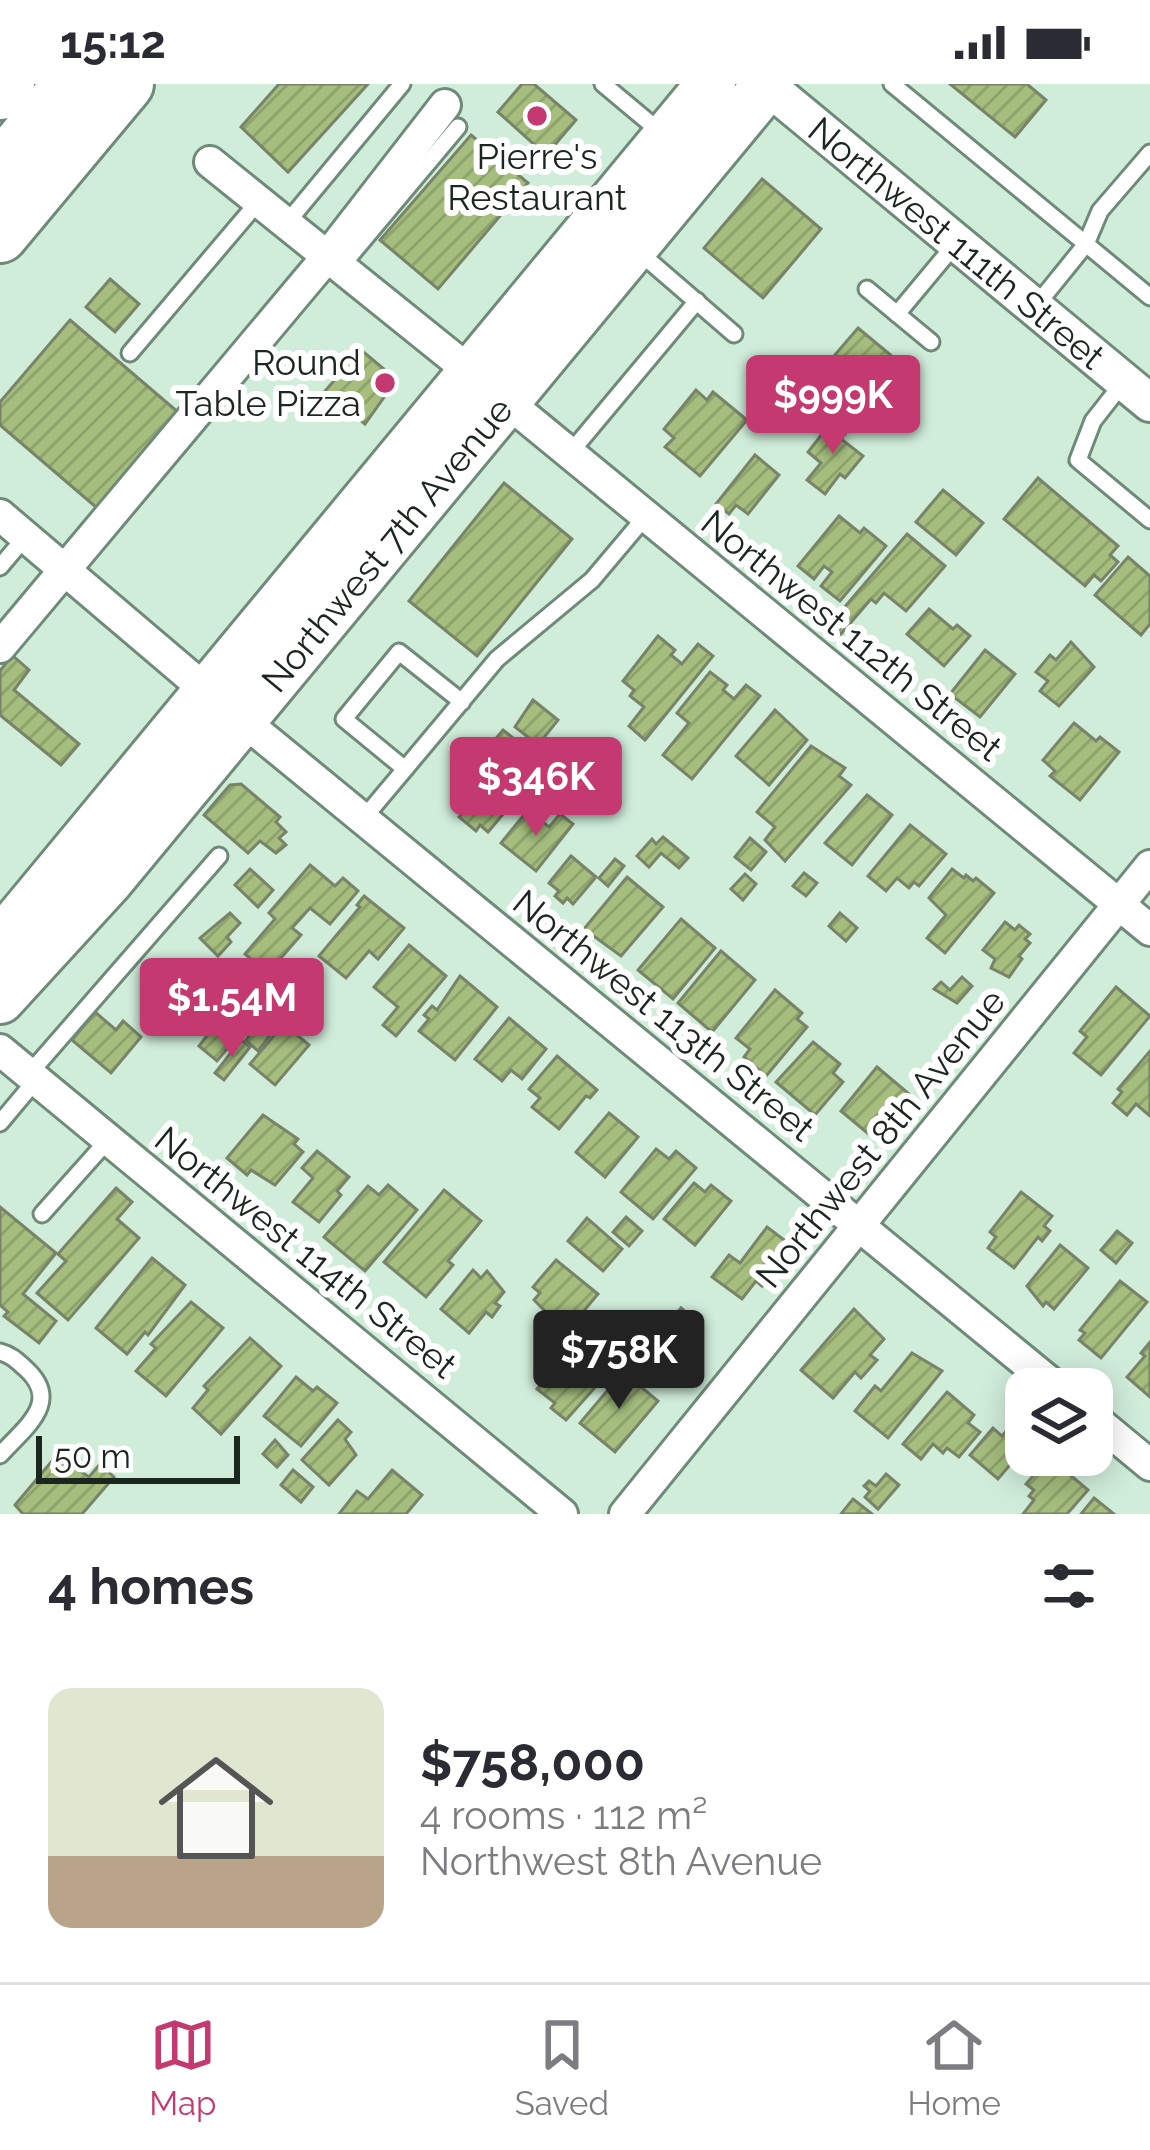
<!DOCTYPE html>
<meta charset="utf-8">
<style>
:root{--surface:#fff;--page:#f2f2f3;--text:#2b2b33;--muted:#7c7c81;--line:#e1e1e2;--accent:#c43970}
body{margin:0;font-family:Raleway,sans-serif;background:var(--page);color:var(--text);height:100vh;display:flex;flex-direction:column;font-size:45px;white-space:nowrap}
*{box-sizing:border-box;margin:0}
p{font-size:39px;color:var(--muted)}
.icon{flex:none;width:66px;height:66px;fill:none;stroke:currentColor;stroke-width:2;stroke-linecap:round;stroke-linejoin:round}
.map{position:relative;height:1430px;overflow:hidden}
.drawer{display:flex;flex-direction:column;background:var(--surface);flex:1}
.drawer>*{flex:none}
.fabs{position:absolute;left:1005px;top:1284px;display:grid;gap:24px}
.fabs a{display:grid;place-items:center;width:108px;height:108px;border-radius:24px;background:var(--surface);box-shadow:0 6px 30px #0003;font-size:60px}
.scale{position:absolute;left:36px;bottom:30px;width:204px;box-sizing:border-box;padding-left:12px;border:6px solid #1b261f;border-top:0;font-size:33px;line-height:42px;white-space:nowrap;color:#1b261f;-webkit-text-stroke:9px #fff;paint-order:stroke}
.price{position:absolute;translate:-50% -102px;padding:0 27px;border-radius:12px;background:var(--accent);color:#fff;font-size:39px;line-height:78px;filter:drop-shadow(0 3px 6px #0008)}
.price::after{content:'';position:absolute;left:50%;top:72px;width:36px;height:27px;margin-left:-18px;background:inherit;clip-path:polygon(0 0,100% 0,50% 100%)}
.price.on{background:#222;color:#fff}
ul{padding:0;list-style:none}
li{display:flex;align-items:center;gap:36px;height:300px;padding:0 48px}
li+li{border-top:3px solid var(--line)}
li span{display:grid;place-items:center;flex:none;width:336px;height:240px;border-radius:24px;color:#555}
li>.icon{margin-inline-start:auto}
span .icon{width:144px;height:144px;fill:#fffc;stroke-width:1}
li b{font-size:51px}
h2{display:flex;justify-content:space-between;align-items:center;height:144px;padding:0 48px;font-size:51px}
.status{display:flex;justify-content:space-between;align-items:center;height:84px;padding:0 60px;background:var(--surface);direction:ltr}
.status svg{height:33px;fill:currentColor}
.dock{display:flex;justify-content:space-around;align-items:center;height:168px;border-top:3px solid var(--line);background:var(--surface);font-size:33px;color:var(--muted)}
.dock a{display:grid;justify-items:center;gap:6px}
.dock .on{color:var(--accent)}
.map>svg:first-child{display:block}
</style>
<div class="status"><b>15:12</b><svg viewBox="0 0 49 12"><path d="M0 12V9h3v3zM5 12V6h3v6zM10 12V3h3v9zM15 12V0h3v12zM26 1h20v11H26zM47 4h2v5h-2z"/></svg></div>
<div class="map">
<svg width="1150" height="1430" viewBox="0 0 1150 1430">
<defs>
<pattern id="building-hatch" width="6" height="6" patternUnits="userSpaceOnUse" patternTransform="scale(3)"><rect width="6" height="6" fill="#a5be7e"/><path d="M-1 1l2-2M0 6l6-6M5 7l2-2" fill="none" stroke="#8da36c"/></pattern>
</defs>
<rect width="100%" height="100%" fill="#d0edda"/>
<g fill="url(#building-hatch)" stroke="#788369" stroke-width="3">
<polygon points="279,0 368,0 288,88 241,43"/>
<polygon points="522,0 534,0 576,36 546,71 498,28"/>
<polygon points="950,0 1027,0 1046,16 1015,53"/>
<polygon points="471,51 528,99 438,205 380,156"/>
<polygon points="762,95 821,145 763,214 704,164"/>
<polygon points="110,195 139,220 115,248 86,223"/>
<polygon points="70,236 179,329 97,424 0,341 0,318"/>
<polygon points="858,244 911,288 875,331 821,287"/>
<polygon points="361,266 385,286 392,302 365,340 325,307"/>
<polygon points="696,306 707,316 713,308 747,336 700,392 665,363 674,354 664,345"/>
<polygon points="837,331 846,338 840,346 845,350 841,355 863,372 845,394 840,390 825,410 807,396 821,379 808,368"/>
<polygon points="755,371 779,391 748,430 736,421 729,430 716,420"/>
<polygon points="1038,394 1118,462 1110,471 1118,478 1101,497 1094,491 1085,502 1004,435"/>
<polygon points="504,399 572,455 477,572 409,517"/>
<polygon points="943,406 983,439 956,471 916,438"/>
<polygon points="839,432 860,449 864,444 886,462 840,517 821,502 832,488 824,482 814,495 798,482"/>
<polygon points="907,450 945,482 906,527 884,509 876,519 871,515 841,550 830,540"/>
<polygon points="1128,473 1150,492 1150,540 1141,551 1095,511"/>
<polygon points="929,525 953,545 957,541 970,552 944,582 907,550"/>
<polygon points="658,552 675,566 671,571 682,580 698,560 713,572 645,656 629,642 644,623 630,612 634,606 623,597"/>
<polygon points="1071,558 1094,583 1059,622 1040,607 1048,597 1036,588 1050,571 1056,576"/>
<polygon points="985,566 1015,590 980,633 950,610"/>
<polygon points="12,571 29,586 14,606 79,660 61,681 0,631 0,587"/>
<polygon points="710,588 727,601 723,606 734,615 746,601 760,612 692,695 663,671 689,639 677,629"/>
<polygon points="533,616 558,636 538,661 515,643"/>
<polygon points="775,626 807,656 769,701 736,672"/>
<polygon points="1074,639 1096,657 1100,653 1119,668 1080,716 1050,692 1055,687 1043,676"/>
<polygon points="503,646 517,657 501,676 487,665"/>
<polygon points="811,662 845,684 839,692 851,701 785,777 765,756 775,743 757,728"/>
<polygon points="483,684 520,710 488,748 480,741 476,747 459,733 464,728 453,719"/>
<polygon points="241,700 280,733 276,738 286,748 279,754 286,761 276,769 260,757 248,769 204,731 230,701"/>
<polygon points="867,711 892,731 852,781 825,759"/>
<polygon points="560,730 573,740 536,787 501,759 523,732 532,739 537,733 549,743"/>
<polygon points="910,741 946,770 919,802 914,798 909,804 897,794 886,807 868,792"/>
<polygon points="663,753 688,774 679,784 661,769 649,783 637,772 652,755 656,760"/>
<polygon points="750,754 766,768 751,786 735,773"/>
<polygon points="571,772 596,793 573,820 567,814 563,819 555,812 559,807 549,799"/>
<polygon points="615,775 624,782 608,802 599,794"/>
<polygon points="310,781 335,802 343,794 358,807 330,840 310,824 292,844 301,851 268,889 245,870 275,835 269,829"/>
<polygon points="250,785 273,806 258,823 235,801"/>
<polygon points="952,785 964,794 966,791 973,797 976,794 994,809 945,869 927,854 946,831 929,814"/>
<polygon points="804,789 817,799 806,812 793,802"/>
<polygon points="745,790 756,800 743,816 731,805"/>
<polygon points="627,793 663,823 621,872 584,845"/>
<polygon points="364,812 404,844 378,875 369,867 346,894 319,872 360,823 357,821"/>
<polygon points="230,829 240,839 227,853 231,858 218,872 200,854"/>
<polygon points="840,829 857,844 846,857 829,842"/>
<polygon points="681,835 715,864 673,915 638,886"/>
<polygon points="1005,838 1015,846 1019,841 1030,850 1025,855 1030,859 1019,872 1022,875 1009,893 991,884 995,875 983,866"/>
<polygon points="409,861 446,892 396,952 383,941 398,923 374,903"/>
<polygon points="721,867 755,896 712,948 678,919"/>
<polygon points="460,892 497,923 455,976 419,947 429,935 424,931 432,922 437,926"/>
<polygon points="962,893 972,902 957,919 934,905 941,898 950,906"/>
<polygon points="209,897 221,906 227,898 240,909 231,921 246,932 231,951 235,955 217,977 199,962 210,948 194,935 202,926 192,919"/>
<polygon points="1116,903 1150,932 1101,991 1074,969 1087,953 1080,947"/>
<polygon points="775,906 802,929 797,935 807,943 766,992 744,973 750,965 736,954"/>
<polygon points="270,926 282,936 258,967 246,956"/>
<polygon points="95,928 116,946 123,937 141,953 111,989 72,956"/>
<polygon points="509,934 546,965 522,995 511,986 502,997 475,975"/>
<polygon points="284,940 309,961 275,1001 250,980"/>
<polygon points="241,956 250,963 224,996 215,989"/>
<polygon points="813,958 840,980 833,989 843,998 815,1031 776,998"/>
<polygon points="1150,967 1150,1032 1136,1020 1127,1031 1113,1019 1122,1008 1118,1005"/>
<polygon points="557,972 597,1006 590,1014 586,1012 559,1045 532,1023 540,1014 529,1005"/>
<polygon points="877,983 909,1010 872,1053 841,1027"/>
<polygon points="609,1029 638,1053 605,1093 576,1068"/>
<polygon points="263,1031 298,1055 294,1060 303,1068 275,1101 251,1086 247,1091 227,1074"/>
<polygon points="656,1065 669,1075 676,1067 696,1084 653,1135 621,1108"/>
<polygon points="317,1067 349,1093 337,1107 341,1111 319,1138 293,1118 313,1094 302,1084"/>
<polygon points="694,1099 705,1108 711,1101 731,1117 695,1161 664,1135"/>
<polygon points="388,1101 417,1126 365,1187 324,1153 368,1102 379,1111"/>
<polygon points="116,1104 132,1118 117,1135 139,1154 68,1236 37,1209 66,1177 58,1170"/>
<polygon points="444,1106 481,1137 448,1177 453,1181 426,1213 384,1178"/>
<polygon points="1021,1108 1052,1132 1044,1142 1050,1147 1042,1157 1038,1153 1014,1184 988,1164 996,1153 990,1148"/>
<polygon points="0,1123 56,1169 23,1210 56,1237 39,1259 4,1232 8,1228 0,1221"/>
<polygon points="626,1133 642,1147 629,1162 613,1148"/>
<polygon points="587,1134 622,1165 603,1187 568,1157"/>
<polygon points="767,1143 792,1162 762,1202 756,1197 742,1215 712,1193 729,1171 740,1179"/>
<polygon points="1117,1147 1132,1159 1116,1179 1101,1166"/>
<polygon points="1060,1161 1088,1184 1054,1225 1046,1218 1043,1222 1027,1202"/>
<polygon points="152,1174 185,1201 148,1251 145,1248 127,1270 96,1244"/>
<polygon points="556,1176 598,1210 566,1248 534,1216 540,1209 533,1203"/>
<polygon points="473,1186 481,1194 487,1187 504,1208 495,1219 500,1222 492,1233 486,1228 469,1249 441,1225"/>
<polygon points="1120,1197 1147,1218 1101,1274 1079,1256 1085,1249 1080,1246"/>
<polygon points="191,1218 223,1244 166,1312 136,1287 156,1264 151,1260"/>
<polygon points="681,1224 697,1238 685,1252 669,1238"/>
<polygon points="854,1225 884,1255 870,1271 877,1276 861,1294 855,1288 833,1314 801,1286"/>
<polygon points="580,1252 597,1266 601,1262 611,1270 607,1275 615,1281 566,1336 551,1324 555,1319 537,1305"/>
<polygon points="250,1254 281,1282 221,1350 193,1324 208,1306 204,1302"/>
<polygon points="1150,1258 1150,1313 1127,1293 1145,1272 1141,1269"/>
<polygon points="912,1269 942,1287 888,1354 855,1327 875,1302 881,1307"/>
<polygon points="623,1288 658,1317 615,1368 580,1339"/>
<polygon points="296,1293 313,1307 317,1303 337,1319 301,1362 264,1332"/>
<polygon points="947,1308 974,1331 968,1339 980,1348 959,1373 947,1364 943,1369 933,1360 921,1375 903,1360"/>
<polygon points="338,1336 351,1348 345,1355 356,1371 329,1401 302,1376"/>
<polygon points="993,1344 1002,1352 1008,1345 1020,1356 1014,1363 1021,1368 998,1395 970,1371"/>
<polygon points="275,1356 288,1371 277,1383 263,1370"/>
<polygon points="57,1371 89,1393 100,1380 114,1393 82,1430 23,1430 15,1421"/>
<polygon points="1045,1378 1059,1390 1063,1385 1088,1406 1067,1430 1023,1430 1034,1416 1029,1412 1034,1406 1026,1400"/>
<polygon points="293,1386 313,1403 301,1418 281,1401"/>
<polygon points="392,1386 422,1411 406,1430 339,1430 357,1407 368,1415"/>
<polygon points="886,1390 899,1401 878,1425 865,1413 870,1407 864,1402 869,1397 876,1402"/>
<polygon points="1094,1414 1114,1430 1081,1430"/>
<polygon points="853,1415 872,1430 841,1430"/>
</g>
<g fill="none" stroke-linecap="round" stroke-linejoin="round">
<g stroke="#6f8a79" stroke-width="21">
<g id="service">
<polyline points="603,0 664,51"/>
<polyline points="892,0 1086,160 1100,127 1150,69"/>
<polyline points="285,141 402,0"/>
<polyline points="639,168 734,250"/>
<polyline points="339,185 458,43"/>
<polyline points="867,205 931,258"/>
<polyline points="1035,223 1086,160 1150,213"/>
<polyline points="897,230 957,158"/>
<polyline points="130,269 258,118"/>
<polyline points="1122,300 1093,337 1078,376 1150,436"/>
<polyline points="570,369 697,217"/>
<polyline points="0,483 27,451"/>
<polyline points="462,618 399,568 344,635 405,685 497,575 592,496 646,432"/>
<polyline points="363,735 405,685"/>
<polyline points="29,990 219,772"/>
<polyline points="0,1039 36,996"/>
<polyline points="42,1130 108,1056"/>
<path d="M0 1268C11 1271 16 1276 25 1284 63 1318 25 1343 0 1371"/>
</g>
</g>
<g stroke="#6f8a79" stroke-width="36">
<g id="minor">
<polyline points="210,78 472,289"/>
<polyline points="505,316 1150,846"/>
<polyline points="0,431 207,607 1058,1305"/>
<polyline points="0,563 327,173 445,21"/>
<polyline points="0,966 562,1430"/>
<polyline points="1092,1333 1150,1381"/>
<polyline points="625,1430 1150,782"/>
</g>
</g>
<g stroke="#6f8a79" stroke-width="42">
<g id="tertiary">
<path id="s1" d="M765 0 1150 319"/>
</g>
</g>
<g stroke="#6f8a79" stroke-width="54">
<g id="primary">
<polyline points="0,859 711,0"/>
<path id="s2" d="M0 915 109 796 768 0"/>
</g>
</g>
<g stroke="#6f8a79" stroke-width="60">
<g id="motorway">
<polyline points="0,8 7,0"/>
<polyline points="0,86 71,0"/>
<polyline points="0,151 126,0"/>
</g>
</g>
<use href="#service" stroke="#fff" stroke-width="15"/>
<use href="#minor" stroke="#fff" stroke-width="30"/>
<use href="#tertiary" stroke="#fff" stroke-width="36"/>
<use href="#primary" stroke="#fff" stroke-width="48"/>
<use href="#motorway" stroke="#fff" stroke-width="54"/>
</g>
<g fill="#c43970" stroke="#fff" stroke-width="4.5">
<circle cx="537" cy="32" r="12"/>
<circle cx="385" cy="299" r="12"/>
</g>
<g text-anchor="middle" stroke-width="12" stroke-linejoin="round" paint-order="stroke">
<g font-size="36" fill="#1b261f" stroke="#fff">
<text x="537" y="85">Pierre's<tspan x="537" dy="41">Restaurant</tspan></text>
<text x="361" y="291" text-anchor="end">Round<tspan x="361" dy="41">Table Pizza</tspan></text>
</g>
<g font-size="36" fill="#1b261f" stroke="#fff">
<text dy="13" stroke="none"><textPath href="#s1" startOffset="249">Northwest 111th Street</textPath></text>
<text dy="13" stroke="none"><textPath href="#s2" startOffset="597">Northwest 7th Avenue</textPath></text>
<text transform="translate(852 551) rotate(39)" y="13">Northwest 112th Street</text>
<text transform="translate(664 931) rotate(39)" y="13">Northwest 113th Street</text>
<text transform="translate(880 1054) rotate(-51)" y="13">Northwest 8th Avenue</text>
<text transform="translate(306 1168) rotate(39)" y="13">Northwest 114th Street</text>
</g>
</g>
</svg>
<div class="fabs">
<a><svg class="icon" aria-label="layers" viewBox="0 0 24 24"><path d="M12 4l9 5-9 5-9-5zM3 14l9 5 9-5"/></svg></a>
</div>
<div class="scale">50 m</div>
<b class="price" style="left:833px;top:373px">$999K</b>
<b class="price" style="left:536px;top:755px">$346K</b>
<b class="price" style="left:232px;top:976px">$1.54M</b>
<b class="price on" style="left:619px;top:1328px">$758K</b>
</div>
<section class="drawer">
<h2>4 homes<svg class="icon" aria-label="filters" viewBox="0 0 24 24"><path d="M4 7h16M4 17h16"/><circle cx="9" cy="7" r="2"/><circle cx="15" cy="17" r="2"/></svg></h2>
<ul>
<li><span style="background:linear-gradient(#dfe7d0 70%,#b9a48a 0)"><svg class="icon" aria-label="home" viewBox="0 0 24 24"><path d="M3 11l9-7 9 7M6 9v11h12V9"/></svg></span><div><b>$758,000</b><p>4 rooms · 112 m²</p><p>Northwest 8th Avenue</p></div></li>
</ul>
</section>
<nav class="dock">
<a class="on"><svg class="icon" aria-label="map" viewBox="0 0 24 24"><path d="M3 6l6-2 6 2 6-2v14l-6 2-6-2-6 2zM9 4v14M15 6v14"/></svg>Map</a>
<a><svg class="icon" aria-label="saved" viewBox="0 0 24 24"><path d="M7 4h10v16l-5-4-5 4z"/></svg>Saved</a>
<a><svg class="icon" aria-label="home" viewBox="0 0 24 24"><path d="M3 11l9-7 9 7M6 9v11h12V9"/></svg>Home</a>
</nav>
